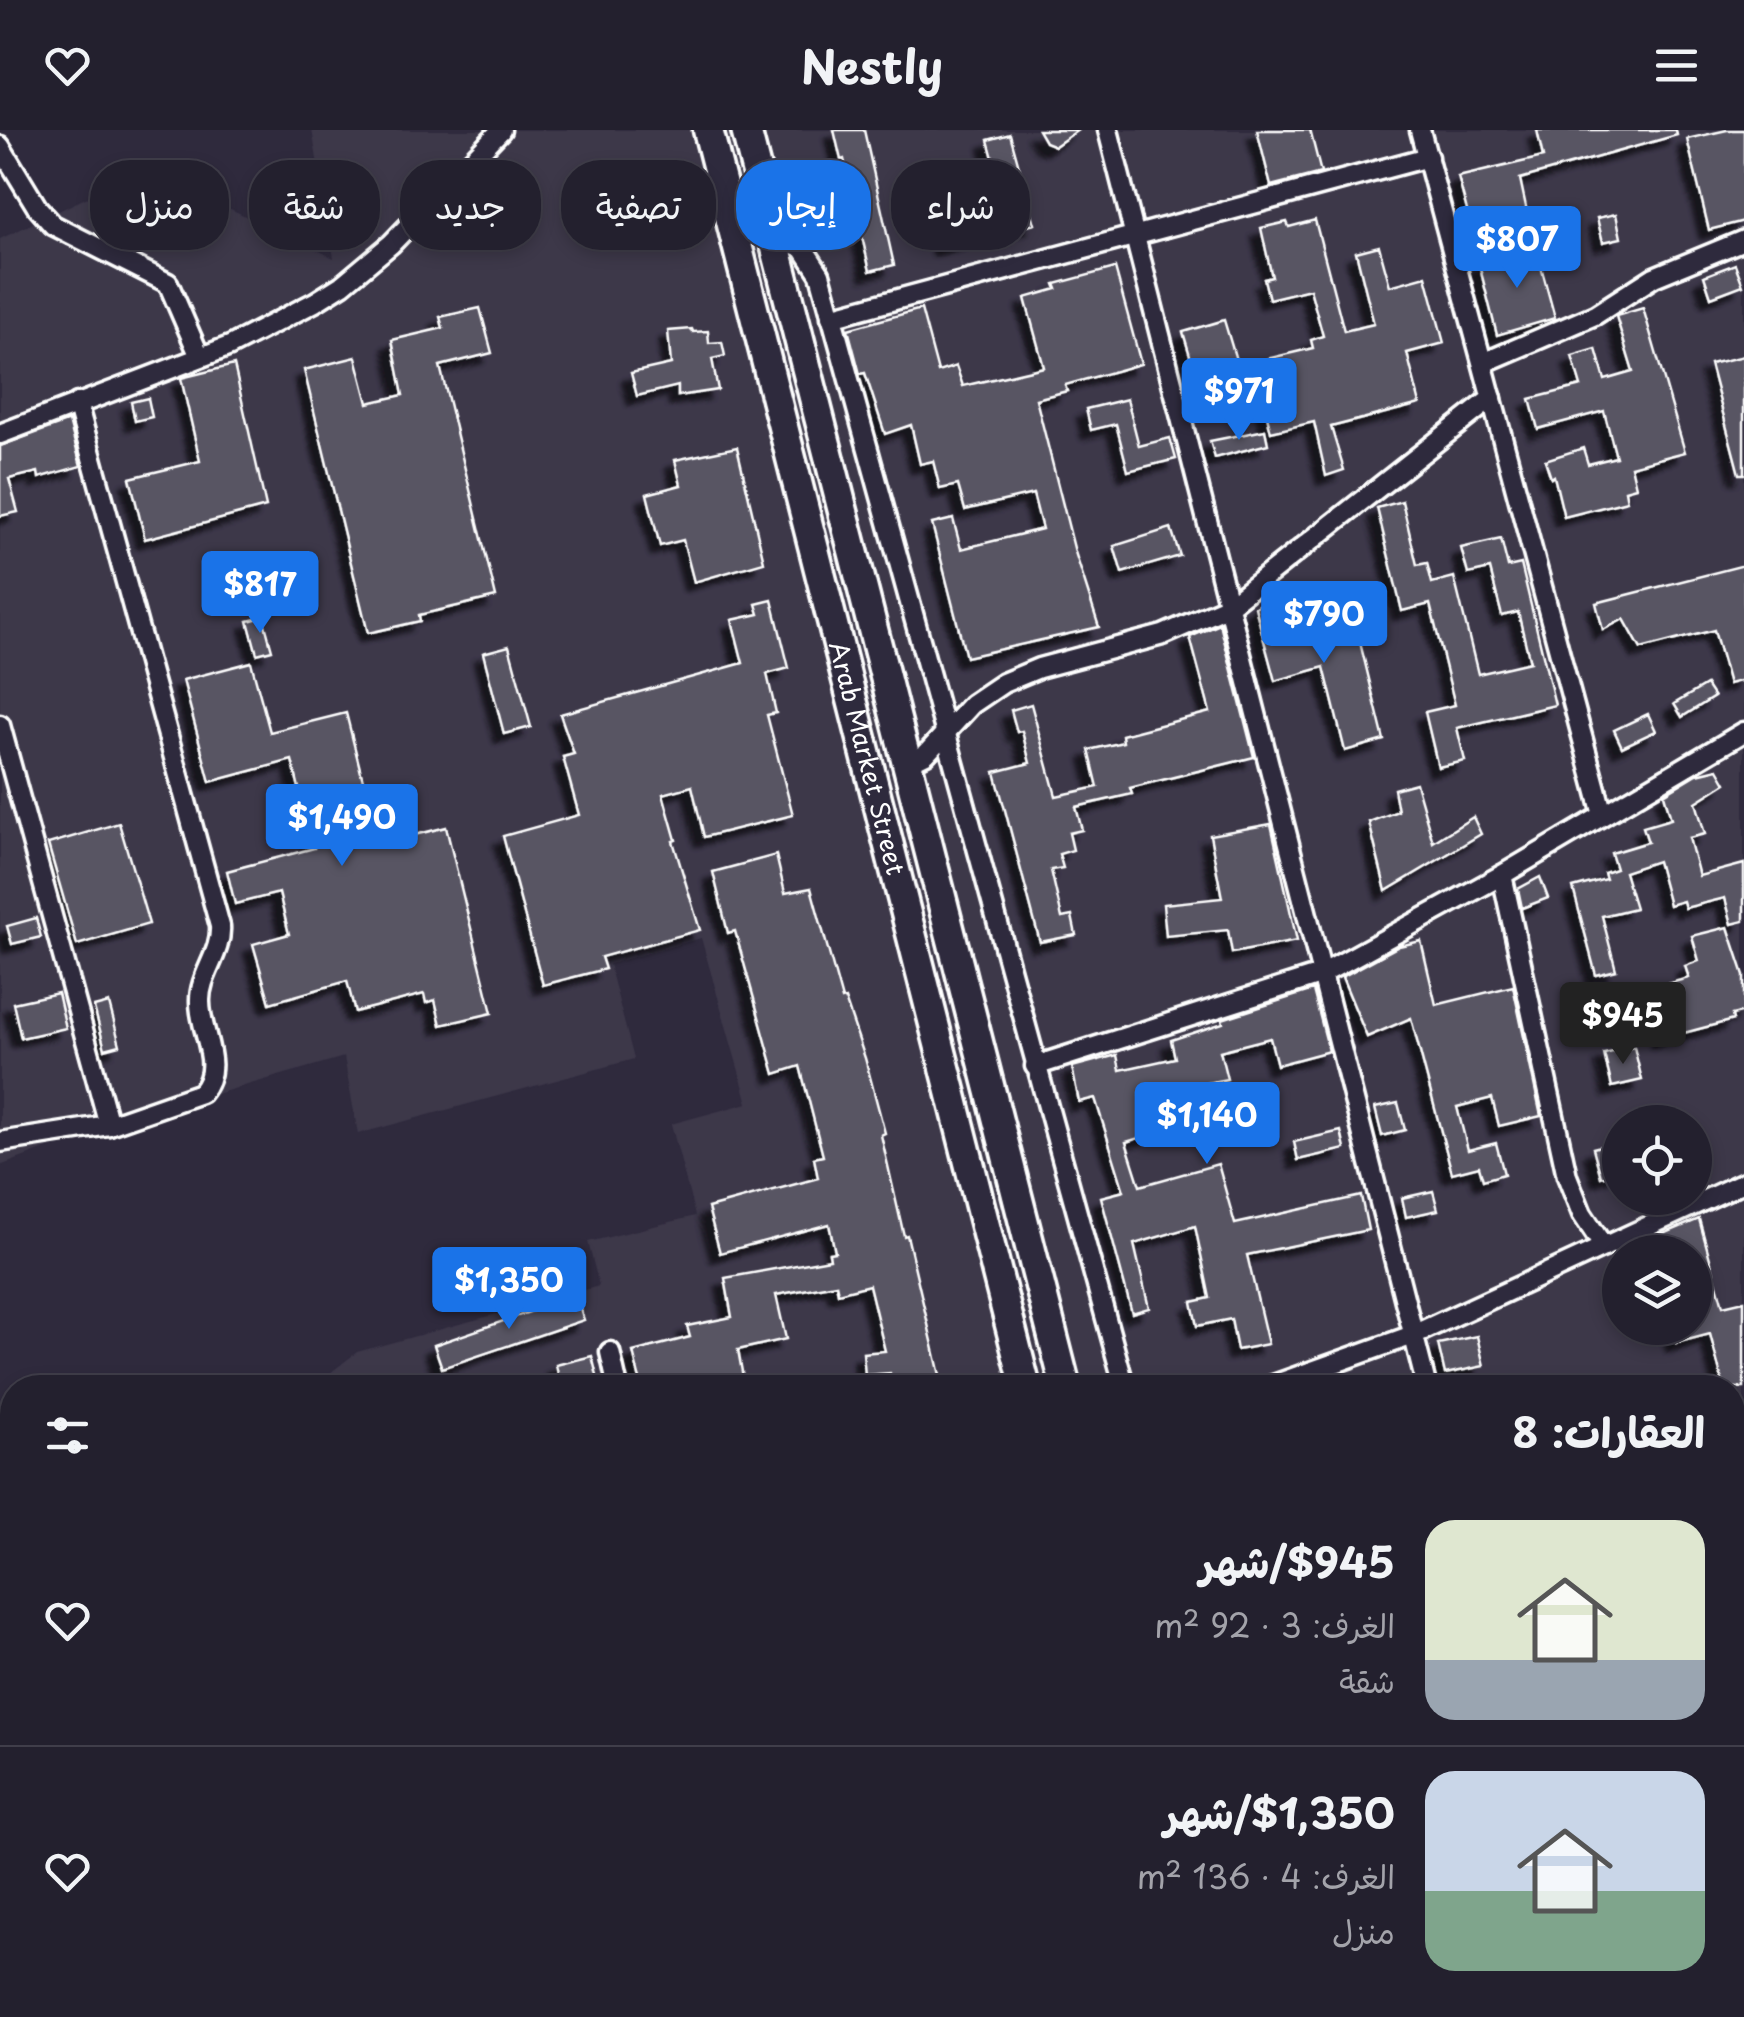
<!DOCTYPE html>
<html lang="ar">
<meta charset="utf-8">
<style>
:root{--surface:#23202e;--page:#2f2d3a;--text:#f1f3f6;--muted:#a3a3aa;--line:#403e4a;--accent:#1a73e8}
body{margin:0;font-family:"Playpen Sans","Playpen Sans Arabic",sans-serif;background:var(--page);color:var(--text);direction:rtl;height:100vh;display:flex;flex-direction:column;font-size:38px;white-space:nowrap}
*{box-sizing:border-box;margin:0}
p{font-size:32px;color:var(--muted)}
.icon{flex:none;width:55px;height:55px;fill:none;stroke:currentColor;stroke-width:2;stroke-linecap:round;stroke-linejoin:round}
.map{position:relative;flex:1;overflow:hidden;direction:ltr}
.details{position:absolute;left:0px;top:1245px;width:1745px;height:642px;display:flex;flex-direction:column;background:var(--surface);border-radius:40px 40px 0 0;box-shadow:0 5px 15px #0003,0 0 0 2px var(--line);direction:rtl}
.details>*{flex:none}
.hud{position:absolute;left:30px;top:30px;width:1000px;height:90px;direction:rtl;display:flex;gap:20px}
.fabs{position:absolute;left:1602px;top:975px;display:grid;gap:20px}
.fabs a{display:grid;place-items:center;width:110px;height:110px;border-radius:50%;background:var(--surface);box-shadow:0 5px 15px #0003,0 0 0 2px var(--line);font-size:50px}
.price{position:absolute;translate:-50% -85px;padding:0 22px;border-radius:10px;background:var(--accent);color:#fff;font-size:32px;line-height:65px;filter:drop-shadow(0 2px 5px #0008)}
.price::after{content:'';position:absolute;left:50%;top:60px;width:30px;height:22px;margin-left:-15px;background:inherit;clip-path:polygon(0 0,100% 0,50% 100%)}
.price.on{background:#222;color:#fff}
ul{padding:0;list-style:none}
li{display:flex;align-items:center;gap:30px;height:250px;padding:0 40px}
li+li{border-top:2px solid var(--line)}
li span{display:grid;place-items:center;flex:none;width:280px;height:200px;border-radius:30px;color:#555}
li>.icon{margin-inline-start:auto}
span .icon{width:120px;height:120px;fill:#fffc;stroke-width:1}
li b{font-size:42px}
h2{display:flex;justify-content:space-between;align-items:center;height:120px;padding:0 40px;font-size:42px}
.tag{padding:0 35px;border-radius:40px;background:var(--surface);box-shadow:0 5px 15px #0003,0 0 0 2px var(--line);font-size:35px;line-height:90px}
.tag.on{background:var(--accent);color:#fff}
header{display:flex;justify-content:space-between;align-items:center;height:130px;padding:0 40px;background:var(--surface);font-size:45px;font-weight:700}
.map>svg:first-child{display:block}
</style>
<header><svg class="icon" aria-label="menu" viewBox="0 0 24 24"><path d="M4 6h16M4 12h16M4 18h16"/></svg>Nestly<svg class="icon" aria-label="heart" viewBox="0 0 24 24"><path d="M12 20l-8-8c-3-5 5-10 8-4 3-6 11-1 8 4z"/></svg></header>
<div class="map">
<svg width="1744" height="1887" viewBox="0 0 1744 1887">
<defs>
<filter id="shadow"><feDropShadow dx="-9" dy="9" stdDeviation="2.5" flood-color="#0009"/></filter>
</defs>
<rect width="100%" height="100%" fill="#2f2a3d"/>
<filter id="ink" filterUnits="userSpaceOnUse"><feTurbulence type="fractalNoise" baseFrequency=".01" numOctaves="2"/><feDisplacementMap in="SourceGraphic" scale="20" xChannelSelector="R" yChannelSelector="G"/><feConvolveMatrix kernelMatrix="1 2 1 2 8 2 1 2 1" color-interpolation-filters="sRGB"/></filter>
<g filter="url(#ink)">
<path fill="#3c3749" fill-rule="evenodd" d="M312 0H1744V1887H0V1522L12 1515V1875H1732V1258L312 1257 357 1222 599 1156 588 1112 695 1086 671 994 748 973 701 808 609 834 634 929 358 1004 344 927 109 995 0 1036V109L146 39 334 128ZM1620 992H1695V1068H1620ZM1620 1122H1695V1198H1620Z"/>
<g fill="#595564" stroke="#fff" stroke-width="2.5" filter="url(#shadow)">
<polygon points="834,0 864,0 894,135 870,141 844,29 841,30"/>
<polygon points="1038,0 1078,0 1055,16 1045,12"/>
<polygon points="1257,0 1310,0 1321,43 1271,56"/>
<polygon points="1537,0 1676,0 1677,5 1520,49 1528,86 1472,99 1458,47 1543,27"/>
<polygon points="1727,0 1744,0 1744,91 1709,100 1687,9"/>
<polygon points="1010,4 1035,94 943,117 927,57 964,51 968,67 998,59 1001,57 988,10"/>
<polygon points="670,79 675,99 658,103 653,83"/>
<polygon points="1616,84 1621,108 1603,112 1597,88"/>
<polygon points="1315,90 1344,201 1374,194 1356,122 1379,116 1390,156 1426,146 1444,213 1407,223 1420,274 1331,297 1344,340 1326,346 1314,292 1271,302 1254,232 1313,218 1311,210 1323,206 1310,159 1269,169 1264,149 1272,147 1261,98 1287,92 1289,97"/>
<polygon points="1536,118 1555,188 1497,205 1479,134"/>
<polygon points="1735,134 1743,155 1711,167 1704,146"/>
<polygon points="1115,138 1141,234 1065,255 1067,261 1036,269 1075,422 1099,497 966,527 932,394 953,389 961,419 1042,399 1033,364 965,380 958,355 940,359 933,331 920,334 911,295 885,304 865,243 860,244 848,199 921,179 938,242 956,236 963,256 1044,237 1025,168 1057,159 1055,154"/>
<polygon points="480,178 492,223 440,236 496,467 419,485 420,491 368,503 304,240 356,227 368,273 403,265 392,210 443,198 440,187"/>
<polygon points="1643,178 1685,322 1631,336 1636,357 1625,360 1627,371 1564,387 1554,346 1551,348 1545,330 1583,318 1588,334 1616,327 1604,281 1538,299 1530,269 1581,256 1572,226 1596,219 1605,250 1633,242 1616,186"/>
<polygon points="1224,190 1236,230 1195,242 1183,202"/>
<polygon points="692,199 693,202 708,201 709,213 722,212 725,226 712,229 718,260 678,266 678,256 637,266 631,243 671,234 668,201"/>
<polygon points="1744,226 1744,344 1739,344 1710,234"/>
<polygon points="234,235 266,377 145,409 130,348 200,331 181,248"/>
<polygon points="148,268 152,287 135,291 131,272"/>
<polygon points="1127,269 1139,316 1170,308 1176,329 1128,341 1116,294 1091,300 1086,279"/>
<polygon points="69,291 81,336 39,348 38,342 9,349 18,382 0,386 0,316"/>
<polygon points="1265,300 1268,314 1215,328 1210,311"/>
<polygon points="737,317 764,432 694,452 683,410 660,416 647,364 681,355 675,330"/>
<polygon points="1402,371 1417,435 1427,433 1432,453 1454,447 1478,544 1530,532 1518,482 1502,486 1490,439 1468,444 1461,418 1501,409 1508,437 1521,434 1555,575 1457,598 1465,631 1438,637 1425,582 1455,575 1430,474 1402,481 1377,378"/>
<polygon points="1171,398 1180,426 1122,443 1114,416"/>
<polygon points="1744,435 1744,550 1729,554 1714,500 1641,519 1624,489 1603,500 1596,473"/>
<polygon points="1284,458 1297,503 1354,488 1384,610 1345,621 1324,537 1275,551 1255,477"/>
<polygon points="772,470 789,538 767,544 776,583 767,585 793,685 704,707 692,656 663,664 676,710 673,711 700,800 601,827 605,839 543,855 503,706 579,685 563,627 574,624 560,584 743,533 732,490 759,484 756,474"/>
<polygon points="263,487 272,520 257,524 248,491"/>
<polygon points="1220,494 1254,627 1130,658 1132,664 1076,677 1082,700 1069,703 1073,720 1059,724 1063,738 1051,740 1062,788 1072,786 1076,805 1040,812 995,642 1030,633 1022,601 1017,602 1011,580 1031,574 1056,666 1098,657 1089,620 1123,612 1122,605 1210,582 1190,507"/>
<polygon points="509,516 531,597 504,604 483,523"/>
<polygon points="251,532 270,602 346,583 379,714 446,697 492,883 441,895 435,870 426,873 424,864 355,882 347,851 270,873 253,814 289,804 279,763 235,774 227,741 314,718 292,630 210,652 183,550"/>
<polygon points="1706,555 1714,567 1682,587 1674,574"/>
<polygon points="1648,584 1656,601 1622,617 1614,600"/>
<polygon points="1718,639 1726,653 1696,672 1705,704 1689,708 1699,746 1744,734 1744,791 1732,794 1725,768 1685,778 1683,771 1669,775 1657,731 1624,742 1635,778 1602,786 1616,840 1596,845 1573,758 1606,749 1604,743 1616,739 1611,723 1648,712 1643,697 1671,689 1664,664 1697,644"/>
<polygon points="1416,653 1433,712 1473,687 1481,704 1386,761 1369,692 1398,681 1394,659"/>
<polygon points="119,693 149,794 77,815 48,714"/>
<polygon points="1271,694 1297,811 1232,823 1228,800 1166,806 1163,774 1222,768 1210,705"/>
<polygon points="776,725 785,763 811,758 842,870 845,869 865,928 885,1003 881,1005 904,1106 907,1105 943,1258 893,1258 890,1243 865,1245 863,1223 885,1221 869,1155 838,1163 836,1154 776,1165 786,1209 738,1220 745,1258 643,1258 639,1246 633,1222 690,1207 687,1196 732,1187 725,1148 830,1129 829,1123 835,1122 829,1094 720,1123 708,1078 818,1048 814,1028 823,1026 800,936 775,944 735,801 728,803 713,742"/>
<polygon points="1540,747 1548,768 1522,778 1518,759"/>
<polygon points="36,788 41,807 12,814 7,796"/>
<polygon points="1728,797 1744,845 1744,882 1732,885 1733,890 1661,909 1648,859 1689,848 1685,836 1699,831 1692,806"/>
<polygon points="1421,811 1436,875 1513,856 1541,986 1499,996 1492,968 1457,977 1468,1020 1496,1013 1504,1044 1483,1050 1479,1036 1452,1043 1411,888 1367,907 1342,847 1399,816"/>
<polygon points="1313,860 1329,921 1277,935 1270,908 1220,921 1227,949 1140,966 1152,1004 1126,1012 1140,1056 1218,1034 1235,1094 1361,1066 1368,1100 1247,1125 1268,1214 1237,1220 1231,1189 1197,1196 1192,1172 1210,1168 1195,1096 1134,1114 1149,1178 1132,1183 1101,1067 1124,1061 1095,968 1079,972 1072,937 1117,925 1120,940 1175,928 1171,910 1223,893 1222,889"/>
<polygon points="58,863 66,898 21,908 13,873"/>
<polygon points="109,873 120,915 105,919 94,877"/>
<polygon points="1634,917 1642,950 1612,957 1604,924"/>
<polygon points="1398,973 1405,1000 1382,1006 1375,978"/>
<polygon points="1341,1001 1345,1019 1298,1030 1294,1012"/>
<polygon points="1620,1011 1620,1041 1601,1047 1593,1018"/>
<polygon points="1433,1061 1438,1080 1406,1087 1402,1068"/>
<polygon points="1699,1089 1723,1176 1744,1171 1744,1258 1724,1258 1710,1204 1676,1213 1671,1198 1695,1198 1695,1122 1621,1122"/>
<polygon points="576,1166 584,1190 442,1238 434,1215"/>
<polygon points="1477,1206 1484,1236 1445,1244 1438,1214"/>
<polygon points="592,1226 600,1258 561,1258 556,1235"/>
</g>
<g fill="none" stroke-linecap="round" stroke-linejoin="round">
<g stroke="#fff" stroke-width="25">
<g id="street">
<polyline points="1108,0 1427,1258"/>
<polyline points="1420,0 1603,685"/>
<polyline points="0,16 37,77 53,95 168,153 200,227"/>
<polyline points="774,106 803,118 820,144 1125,1258"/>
<polyline points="831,187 1428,27"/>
<polyline points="1483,233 1595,185 1654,147 1744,110"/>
<polyline points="0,304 230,216 315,172 342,155 391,114 501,0"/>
<polyline points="0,595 109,995"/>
<polyline points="908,633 926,624 972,574 1003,553 1039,538 1163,505 1227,477 1492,268"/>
<polyline points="1502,745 1567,1046 1582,1084 1604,1117"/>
<polyline points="1035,936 1320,845 1502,745 1744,602"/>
<path d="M0 1012 109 995 201 963C225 935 200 904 200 872 199 845 222 823 220 796L77 273"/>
<polyline points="610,1222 618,1258"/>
<polyline points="1265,1258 1413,1205 1744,1052"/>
<polyline points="1732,1301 1744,1298"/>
<polyline points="1732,1515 1744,1512"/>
<polyline points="1732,1725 1744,1722"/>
<polyline points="484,1875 487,1887"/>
<polyline points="773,1875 776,1887"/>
<polyline points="1024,1875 1028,1887"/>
<polyline points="1277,1875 1280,1887"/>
<polyline points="1588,1875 1591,1887"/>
<polyline points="268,1887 312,1875"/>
</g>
</g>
<g stroke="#fff" stroke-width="35">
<g id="secondary">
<path id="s1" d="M708 0 1026 1258"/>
<polyline points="746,0 1066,1258"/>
<polyline points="1187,1875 1191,1887"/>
<polyline points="1223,1875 1226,1887"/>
</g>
</g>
<use href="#street" stroke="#2f2a3d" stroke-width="18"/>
<use href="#secondary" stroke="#2f2a3d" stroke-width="28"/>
</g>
</g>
<g text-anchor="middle" stroke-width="10" stroke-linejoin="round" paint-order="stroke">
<g font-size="25" fill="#fff" stroke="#2f2a3d">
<text dy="9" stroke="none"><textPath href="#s1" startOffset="648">Arab Market Street</textPath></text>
</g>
</g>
</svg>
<div class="fabs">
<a><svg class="icon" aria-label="locate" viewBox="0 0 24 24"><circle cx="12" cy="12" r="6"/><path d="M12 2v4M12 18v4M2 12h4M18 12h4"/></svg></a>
<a><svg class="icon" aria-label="layers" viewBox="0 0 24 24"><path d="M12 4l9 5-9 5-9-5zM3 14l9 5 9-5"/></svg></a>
</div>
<b class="price" style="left:1517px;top:161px">$807</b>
<b class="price" style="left:1239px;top:313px">$971</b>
<b class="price" style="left:260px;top:506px">$817</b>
<b class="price" style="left:1324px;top:536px">$790</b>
<b class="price" style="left:342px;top:739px">$1,490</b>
<b class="price on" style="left:1623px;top:937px">$945</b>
<b class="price" style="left:1207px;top:1037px">$1,140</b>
<b class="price" style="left:509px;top:1202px">$1,350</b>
<div class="hud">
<a class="tag">شراء</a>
<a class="tag on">إيجار</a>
<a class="tag">تصفية</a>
<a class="tag">جديد</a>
<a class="tag">شقة</a>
<a class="tag">منزل</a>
</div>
<section class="details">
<h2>العقارات: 8<svg class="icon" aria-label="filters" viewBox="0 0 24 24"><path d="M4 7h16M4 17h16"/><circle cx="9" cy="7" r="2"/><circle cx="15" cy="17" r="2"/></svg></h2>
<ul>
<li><span style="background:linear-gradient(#dfe7d0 70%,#9aa5b1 0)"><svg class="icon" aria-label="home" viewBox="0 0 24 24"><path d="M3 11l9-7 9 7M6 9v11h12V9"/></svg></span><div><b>$945/شهر</b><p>الغرف: 3 · 92 m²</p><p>شقة</p></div><svg class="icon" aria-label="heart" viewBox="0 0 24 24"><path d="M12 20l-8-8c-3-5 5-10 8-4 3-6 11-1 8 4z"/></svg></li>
<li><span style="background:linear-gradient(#c9d6e8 60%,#7fa58c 0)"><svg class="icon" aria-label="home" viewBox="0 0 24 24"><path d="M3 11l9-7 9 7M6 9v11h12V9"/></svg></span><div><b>$1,350/شهر</b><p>الغرف: 4 · 136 m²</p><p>منزل</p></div><svg class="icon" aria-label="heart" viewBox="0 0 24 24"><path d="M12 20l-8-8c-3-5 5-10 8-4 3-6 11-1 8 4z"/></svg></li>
</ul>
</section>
</div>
